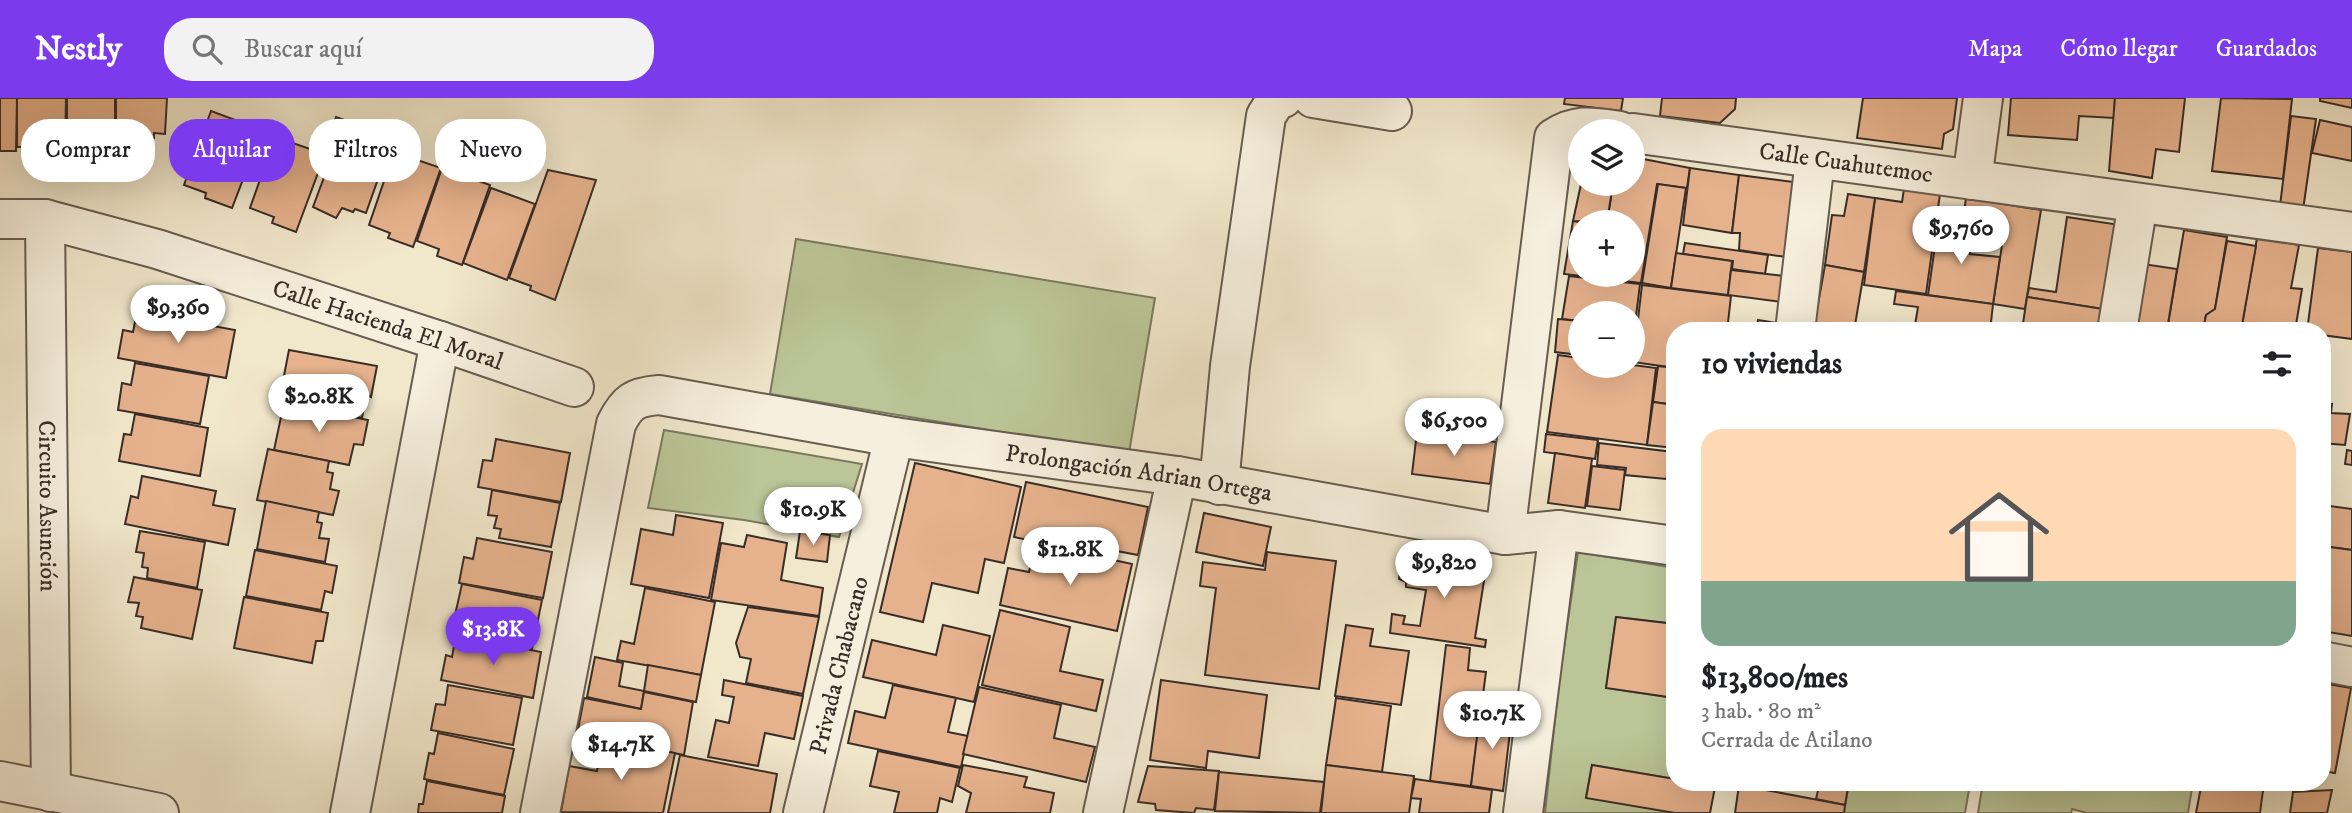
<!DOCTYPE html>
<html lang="es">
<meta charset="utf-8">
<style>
:root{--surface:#fff;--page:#f2f2f2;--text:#202124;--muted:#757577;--line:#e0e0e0;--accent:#7c3aed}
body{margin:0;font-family:"IM FELL DW Pica",serif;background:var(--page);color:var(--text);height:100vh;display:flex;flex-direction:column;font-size:26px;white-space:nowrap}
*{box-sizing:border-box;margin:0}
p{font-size:23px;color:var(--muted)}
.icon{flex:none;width:38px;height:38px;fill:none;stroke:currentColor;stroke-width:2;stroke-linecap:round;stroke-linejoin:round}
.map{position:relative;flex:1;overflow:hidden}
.side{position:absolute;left:1666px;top:224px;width:665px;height:469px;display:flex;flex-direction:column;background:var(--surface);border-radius:28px;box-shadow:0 7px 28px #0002}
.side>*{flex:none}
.hud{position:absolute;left:21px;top:21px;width:665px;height:63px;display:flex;gap:14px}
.fabs{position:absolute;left:1568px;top:21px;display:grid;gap:14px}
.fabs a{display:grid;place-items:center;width:77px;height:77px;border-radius:50%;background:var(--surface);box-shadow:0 7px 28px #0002;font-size:35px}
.price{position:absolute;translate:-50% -60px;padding:0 16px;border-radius:24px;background:#fff;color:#222;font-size:23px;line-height:46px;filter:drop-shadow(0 2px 4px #0008)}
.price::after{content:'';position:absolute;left:50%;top:42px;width:21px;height:16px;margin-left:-10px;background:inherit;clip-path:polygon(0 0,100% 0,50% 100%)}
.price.current{background:var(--accent);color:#fff}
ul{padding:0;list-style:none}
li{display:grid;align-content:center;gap:14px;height:371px;padding:0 35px}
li+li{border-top:2px solid var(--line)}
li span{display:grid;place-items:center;height:217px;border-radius:21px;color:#555}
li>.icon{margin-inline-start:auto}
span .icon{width:126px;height:126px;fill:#fffc;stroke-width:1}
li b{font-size:30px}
h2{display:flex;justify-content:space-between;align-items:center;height:84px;padding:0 35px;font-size:30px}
.tag{padding:0 24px;border-radius:28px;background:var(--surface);box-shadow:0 7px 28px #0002;font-size:24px;line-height:63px}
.tag.current{background:var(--accent);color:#fff}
header{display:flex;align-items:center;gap:42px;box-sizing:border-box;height:98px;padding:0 35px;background:var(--accent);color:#fff}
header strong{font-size:33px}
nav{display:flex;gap:38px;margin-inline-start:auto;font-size:24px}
.search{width:490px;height:63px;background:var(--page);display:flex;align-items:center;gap:18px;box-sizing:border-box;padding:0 24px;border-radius:28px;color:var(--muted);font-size:26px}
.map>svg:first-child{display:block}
</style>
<header>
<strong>Nestly</strong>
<div class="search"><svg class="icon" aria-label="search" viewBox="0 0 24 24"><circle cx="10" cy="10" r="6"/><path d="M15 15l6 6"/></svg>Buscar aquí</div>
<nav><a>Mapa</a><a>Cómo llegar</a><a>Guardados</a></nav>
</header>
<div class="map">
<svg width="2352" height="715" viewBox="0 0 2352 715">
<rect width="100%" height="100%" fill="#f1e7cb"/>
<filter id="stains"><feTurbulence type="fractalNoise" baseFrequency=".00286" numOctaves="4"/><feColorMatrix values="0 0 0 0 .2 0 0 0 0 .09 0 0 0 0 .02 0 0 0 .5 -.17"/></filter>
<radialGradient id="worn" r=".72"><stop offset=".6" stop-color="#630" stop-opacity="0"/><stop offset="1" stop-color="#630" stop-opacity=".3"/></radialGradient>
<g fill="#bbc597" stroke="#7a795f" stroke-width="2">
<polygon points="796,141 1155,200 1129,355 770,296"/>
<polygon points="664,332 862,366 839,439 744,422 648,410"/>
<polygon points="1578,454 1675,470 1675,526 1616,519 1606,590 1675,600 1675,681 1592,667 1586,699 1675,715 1545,715 1559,584"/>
<polygon points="1849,684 1958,684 1970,686 1965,715 1844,715"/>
<polygon points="1983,684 2193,684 2188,715 2087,715 2072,711 2071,715 1978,715"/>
</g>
<g fill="#e6b28d" stroke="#392d27" stroke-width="2">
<polygon points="0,0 17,0 16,53 0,53"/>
<polygon points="17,0 66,0 65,54 40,52 40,49 17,49"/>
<polygon points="67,0 115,0 115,34 107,33 106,38 89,38 88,45 67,44"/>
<polygon points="116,0 167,0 165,36 154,35 154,40 141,39 141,49 116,48"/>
<polygon points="1565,0 1623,0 1621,13 1564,6"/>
<polygon points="1662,0 1736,0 1735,11 1720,25 1660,18"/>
<polygon points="1863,0 1957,0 1953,31 1944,36 1942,51 1857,40"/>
<polygon points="2011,0 2115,0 2114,20 2079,18 2077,42 2008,37"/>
<polygon points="2115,0 2185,0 2179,54 2156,51 2152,80 2109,73"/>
<polygon points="2221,0 2292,1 2283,81 2212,73"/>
<polygon points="2320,0 2352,0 2352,10 2320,3"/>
<polygon points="211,13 262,32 232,110 205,100 206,95 184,87"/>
<polygon points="2291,18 2316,21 2303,112 2280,108"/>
<polygon points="336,19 366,30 361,46 387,55 385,62 328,43"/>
<polygon points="2320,22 2352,29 2352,63 2312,55"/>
<polygon points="275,39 325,56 296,134 272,125 274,119 250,110"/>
<polygon points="336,47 384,64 366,115 355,111 353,114 342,110 336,120 313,109"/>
<polygon points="394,54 441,70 413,149 388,140 390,135 369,127"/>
<polygon points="1633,59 1690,70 1687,90 1657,86 1641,185 1564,176 1573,123 1580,124 1580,177 1633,177 1633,124 1607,124 1613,86 1627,88 1633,86"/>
<polygon points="442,70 490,87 462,167 437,158 439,151 417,143"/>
<polygon points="1690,70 1739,77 1732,135 1683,127"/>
<polygon points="548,72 596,82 555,202 530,192 531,188 509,180"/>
<polygon points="1739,77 1809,86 1799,161 1739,152 1740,135 1732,135"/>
<polygon points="1581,86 1613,86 1607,124 1573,123"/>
<polygon points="1658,86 1686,90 1671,190 1642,185"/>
<polygon points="491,90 535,106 507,182 463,165"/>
<polygon points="1904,91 1940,96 1926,196 1864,187 1875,100 1902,104"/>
<polygon points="1848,96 1875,100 1864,174 1825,167 1832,117 1844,118"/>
<polygon points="1966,100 2041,112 2025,211 1993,206 2004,134 1998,133 1998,127 1963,122"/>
<polygon points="2067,119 2120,127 2109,212 2027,199 2029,190 2056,194"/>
<polygon points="1939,120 1974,125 1970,156 2000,159 1993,206 1928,197"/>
<polygon points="2184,132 2227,139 2215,211 2206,217 2203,233 2167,232"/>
<polygon points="2257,140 2299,147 2291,190 2302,191 2295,233 2241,232"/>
<polygon points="2227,143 2256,148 2241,233 2203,233 2206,217 2215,211"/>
<polygon points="1685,145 1768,157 1765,176 1732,171 1733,163 1683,156"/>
<polygon points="2318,150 2352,154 2352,241 2322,237 2322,233 2307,233"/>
<polygon points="1676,155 1732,163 1728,197 1671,190"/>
<polygon points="2136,165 2177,171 2167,232 2126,225"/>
<polygon points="1825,167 1864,174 1854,233 1814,229"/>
<polygon points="1731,172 1793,179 1790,205 1728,197"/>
<polygon points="1569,178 1640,186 1635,226 1633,226 1633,215 1580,215 1580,223 1562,221"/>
<polygon points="1642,187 1731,198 1727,233 1675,233 1675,270 1633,264"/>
<polygon points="1896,193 1993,206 1990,233 1914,233 1918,209 1894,206"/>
<polygon points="2027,199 2109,212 2105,233 2022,232"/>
<polygon points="137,214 235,232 226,280 118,260 123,232 133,234"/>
<polygon points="1558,221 1580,223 1580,257 1555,254"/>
<polygon points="1758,222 1790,227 1789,233 1756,233"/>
<polygon points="289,252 377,268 371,299 366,297 362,320 279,303"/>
<polygon points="1558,257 1580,260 1580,268 1633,267 1656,270 1647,347 1547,334"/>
<polygon points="135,265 209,278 200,326 118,312 122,285 131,287"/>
<polygon points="1658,268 1675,270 1675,307 1653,304"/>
<polygon points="1653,304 1675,307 1675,350 1647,347"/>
<polygon points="284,305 368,322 363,347 354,346 349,367 274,352"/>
<polygon points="2322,305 2332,306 2331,315 2350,316 2345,347 2322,345"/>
<polygon points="135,316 208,330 200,378 119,363 124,336 131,337"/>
<polygon points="1417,334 1496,344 1490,386 1412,376"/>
<polygon points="1546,336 1598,342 1595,361 1544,354"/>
<polygon points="496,341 570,355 561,404 478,389 483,362 492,363"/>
<polygon points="1599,345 1673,354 1671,379 1667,378 1666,381 1625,377 1626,370 1597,367"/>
<polygon points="268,351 329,363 327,374 333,375 330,391 339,393 333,417 257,402"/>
<polygon points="2347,352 2352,353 2352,367 2345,366"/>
<polygon points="1555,355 1592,361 1585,410 1548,405"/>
<polygon points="915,365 1021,389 1004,465 985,461 978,495 932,485 923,524 880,514"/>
<polygon points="1592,368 1625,372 1620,412 1587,408"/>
<polygon points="142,378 216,393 213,407 235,411 228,447 125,426 131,398 138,400"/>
<polygon points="1026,384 1148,409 1138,457 1106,451 1105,457 1014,439"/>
<polygon points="492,392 560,405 551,449 499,440 501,431 494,430 497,418 488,417"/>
<polygon points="266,403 319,414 317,424 322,425 319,440 329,441 325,464 257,451"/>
<polygon points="2322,407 2352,411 2352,452 2322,448"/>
<polygon points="1204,415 1271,429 1263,468 1196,454"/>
<polygon points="676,417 723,425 709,500 631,486 641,431 673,437"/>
<polygon points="140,433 205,444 197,490 147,480 148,470 142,469 144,455 136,454"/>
<polygon points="800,433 830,437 827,464 796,460"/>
<polygon points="747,437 787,445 781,482 823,490 819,518 711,502 721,445 744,449"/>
<polygon points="477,440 552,454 543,500 459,485 464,459 473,461"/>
<polygon points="1036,445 1132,466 1117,533 1000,507 1008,470 1029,474"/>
<polygon points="2322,448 2352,452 2352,538 2322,533"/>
<polygon points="255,452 337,468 332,495 325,493 321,512 246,498"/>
<polygon points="1267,454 1336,463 1319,591 1205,577 1216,490 1200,488 1203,464 1265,472"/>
<polygon points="1402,457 1486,470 1475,540 1486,542 1485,549 1390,535 1392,516 1405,518 1403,526 1420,528 1426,492 1406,489 1406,484 1399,481"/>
<polygon points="134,479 202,492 192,541 141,530 143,519 136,518 139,505 128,504"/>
<polygon points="462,486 542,502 532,551 451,535"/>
<polygon points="645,490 715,504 701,577 617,562 621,543 634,546"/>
<polygon points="244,499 328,515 323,543 316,543 312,565 234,550"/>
<polygon points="748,509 819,519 803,596 746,585 751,561 740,559 736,545"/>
<polygon points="1000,512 1070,529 1060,573 1103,582 1096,613 982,587"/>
<polygon points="1616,519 1675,526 1675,600 1606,590"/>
<polygon points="943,527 990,538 974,604 863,579 872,542 936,557"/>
<polygon points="1346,527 1373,531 1370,548 1409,553 1401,607 1335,598"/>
<polygon points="456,537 541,554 533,600 441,582 446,557 452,559"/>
<polygon points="1446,547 1470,550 1468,572 1486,574 1471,688 1430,683"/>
<polygon points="595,559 623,565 619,588 644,593 641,611 587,599"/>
<polygon points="648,567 701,577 696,604 644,593"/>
<polygon points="724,582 803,598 794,641 765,635 758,668 708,659 716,622 729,625 734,599 722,597"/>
<polygon points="1161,582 1267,597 1259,660 1208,653 1206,670 1150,662"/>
<polygon points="2322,585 2351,590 2335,675 2322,673"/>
<polygon points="448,587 522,600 513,647 431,632 436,606 445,607"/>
<polygon points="893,587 956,600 948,634 968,638 961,669 848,645 855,613 885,620"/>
<polygon points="979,589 1061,607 1054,640 1095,649 1086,684 963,656"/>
<polygon points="644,594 693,604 684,657 577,637 584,600 641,611"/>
<polygon points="1336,600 1391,608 1382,674 1326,667"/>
<polygon points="1480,614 1512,617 1503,693 1471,688"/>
<polygon points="438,635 514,651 504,697 424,681 429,655 434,656"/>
<polygon points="603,642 675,655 663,715 561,714 569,668 597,673"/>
<polygon points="878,653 960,670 952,704 940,700 937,715 894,715 899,694 870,688"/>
<polygon points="680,657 777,676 770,715 668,715"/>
<polygon points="963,667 1027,679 1024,689 1054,695 1050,715 966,715 971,695 958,688"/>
<polygon points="1326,667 1414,678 1409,715 1321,715"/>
<polygon points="1592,667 1675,681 1675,684 1692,684 1715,689 1710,715 1675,715 1586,700"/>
<polygon points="1148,668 1219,673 1214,712 1196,710 1194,715 1156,712 1155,706 1138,704"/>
<polygon points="1219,674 1324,684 1320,715 1215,713"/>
<polygon points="1415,681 1492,692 1489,715 1419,715 1421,701 1411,700"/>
<polygon points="427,683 505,698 502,715 418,715 419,706 423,706"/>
<polygon points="1820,684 1849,684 1845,707 1816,701"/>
<polygon points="2202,684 2264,685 2260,715 2196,715"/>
<polygon points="1739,687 1845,707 1844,715 1735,715"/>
<polygon points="2332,692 2327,715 2290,715 2293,694"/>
</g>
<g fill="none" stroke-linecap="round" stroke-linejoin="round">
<g stroke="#675c50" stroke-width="42">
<g id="minor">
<polyline points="1313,0 1392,13"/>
<path id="s1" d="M1633 35 2352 134"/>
<polyline points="1972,82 1983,0"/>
<path id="s2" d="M0 121H45L157 151 440 243 574 289"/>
<path id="s3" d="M45 121 51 694"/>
<polyline points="1795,233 1815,62"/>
<polyline points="2117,233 2138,105"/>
<polyline points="1219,387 1230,268 1266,18 1276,2 1283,0"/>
<path d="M1505 437 1554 40C1578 25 1593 29 1620 33"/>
<polyline points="2322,563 2352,569"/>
<polyline points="0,683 159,715"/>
<polyline points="350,715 440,243"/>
<path id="s4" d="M540 715 616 326C627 304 634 299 659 297L894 339 1177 378 1505 437 1559 432 1675 448"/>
<path id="s5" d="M803 715 894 339"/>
<polyline points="1103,715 1177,378"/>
<polyline points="1523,715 1559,432"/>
</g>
</g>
<use href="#minor" stroke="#f6efdd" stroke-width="38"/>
</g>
<g text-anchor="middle" stroke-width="6" stroke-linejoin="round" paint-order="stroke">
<g font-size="24" fill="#392d27" stroke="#f6efdd">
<text dy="8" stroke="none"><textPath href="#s1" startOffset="215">Calle Cuahutemoc</textPath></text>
<text dy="8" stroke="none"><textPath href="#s2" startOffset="404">Calle Hacienda El Moral</textPath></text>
<text dy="8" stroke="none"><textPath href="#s4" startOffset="938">Prolongación Adrian Ortega</textPath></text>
<text dy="8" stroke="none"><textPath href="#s3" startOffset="287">Circuito Asunción</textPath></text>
<text dy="8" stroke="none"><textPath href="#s5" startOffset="152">Privada Chabacano</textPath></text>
</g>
</g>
<rect width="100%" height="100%" filter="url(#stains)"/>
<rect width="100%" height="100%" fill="url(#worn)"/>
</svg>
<div class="fabs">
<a><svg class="icon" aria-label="layers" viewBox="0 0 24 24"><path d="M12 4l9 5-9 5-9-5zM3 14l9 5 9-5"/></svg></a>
<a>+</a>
<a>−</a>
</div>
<b class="price" style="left:1961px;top:168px">$9,760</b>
<b class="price" style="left:178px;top:247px">$9,360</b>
<b class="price" style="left:319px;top:336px">$20.8K</b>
<b class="price" style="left:1454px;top:360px">$6,500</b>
<b class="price" style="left:813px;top:449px">$10.9K</b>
<b class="price" style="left:1070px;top:489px">$12.8K</b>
<b class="price" style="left:1444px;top:502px">$9,820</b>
<b class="price current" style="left:493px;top:569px">$13.8K</b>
<b class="price" style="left:1492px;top:653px">$10.7K</b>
<b class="price" style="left:621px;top:684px">$14.7K</b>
<div class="hud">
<a class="tag">Comprar</a>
<a class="tag current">Alquilar</a>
<a class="tag">Filtros</a>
<a class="tag">Nuevo</a>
</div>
<section class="side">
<h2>10 viviendas<svg class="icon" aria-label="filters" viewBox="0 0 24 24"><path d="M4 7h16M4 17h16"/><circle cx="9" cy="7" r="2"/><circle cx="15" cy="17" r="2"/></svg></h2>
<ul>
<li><span style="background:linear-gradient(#ffd9b3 70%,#7fa58c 0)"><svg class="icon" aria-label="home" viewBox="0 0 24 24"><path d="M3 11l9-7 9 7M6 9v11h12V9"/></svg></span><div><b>$13,800/mes</b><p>3 hab. · 80 m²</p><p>Cerrada de Atilano</p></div></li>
</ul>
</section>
</div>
